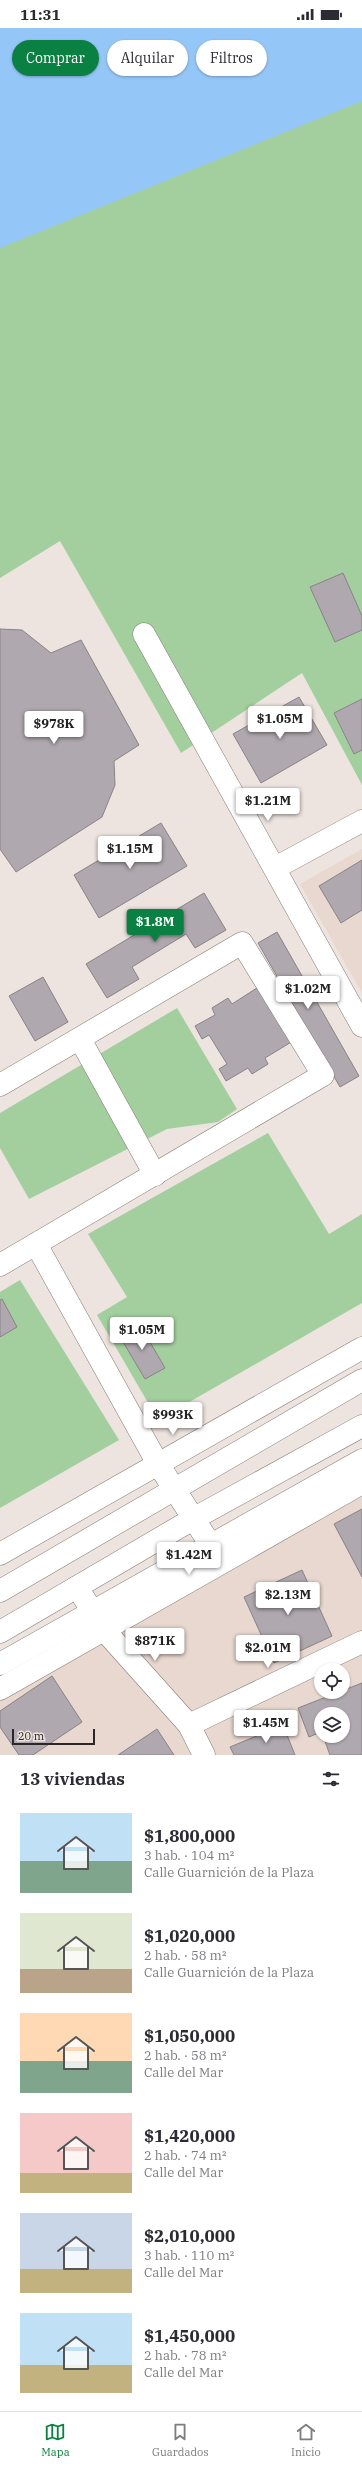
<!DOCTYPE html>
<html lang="es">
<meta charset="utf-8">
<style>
:root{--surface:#fff;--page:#f7f7f7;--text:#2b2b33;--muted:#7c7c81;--line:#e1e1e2;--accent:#0b8043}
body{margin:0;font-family:"IBM Plex Serif",serif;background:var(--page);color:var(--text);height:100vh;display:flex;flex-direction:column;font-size:15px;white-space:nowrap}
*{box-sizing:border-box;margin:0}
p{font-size:13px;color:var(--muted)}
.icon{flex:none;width:22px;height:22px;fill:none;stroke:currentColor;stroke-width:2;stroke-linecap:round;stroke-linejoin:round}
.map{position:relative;height:1727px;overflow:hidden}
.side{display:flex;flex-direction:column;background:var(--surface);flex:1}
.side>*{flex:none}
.hud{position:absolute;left:12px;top:12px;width:338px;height:36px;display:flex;gap:8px}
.tools{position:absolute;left:314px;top:1635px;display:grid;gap:8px}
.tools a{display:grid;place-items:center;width:36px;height:36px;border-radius:50%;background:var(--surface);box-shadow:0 1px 3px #0004;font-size:20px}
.scale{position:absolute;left:12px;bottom:10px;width:83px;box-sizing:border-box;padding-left:4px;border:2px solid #2b2726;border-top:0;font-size:11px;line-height:14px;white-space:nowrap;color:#2b2726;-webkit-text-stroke:3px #ede4df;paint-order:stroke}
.price{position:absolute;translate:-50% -34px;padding:0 9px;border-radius:4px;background:#fff;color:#222;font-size:13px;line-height:26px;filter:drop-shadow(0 1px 2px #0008)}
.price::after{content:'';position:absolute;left:50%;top:24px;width:12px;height:9px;margin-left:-6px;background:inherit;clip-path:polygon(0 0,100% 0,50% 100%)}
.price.active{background:var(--accent);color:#fff}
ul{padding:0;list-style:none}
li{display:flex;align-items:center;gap:12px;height:100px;padding:0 20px}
li span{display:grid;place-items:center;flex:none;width:112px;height:80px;border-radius:0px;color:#555}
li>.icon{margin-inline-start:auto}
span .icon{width:48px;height:48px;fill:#fffc;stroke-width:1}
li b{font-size:17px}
h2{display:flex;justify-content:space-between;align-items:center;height:48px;padding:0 20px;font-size:17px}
.chip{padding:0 14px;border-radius:18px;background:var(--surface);box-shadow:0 1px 3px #0004;font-size:14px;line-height:36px}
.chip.active{background:var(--accent);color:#fff}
.status{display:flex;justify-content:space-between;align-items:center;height:28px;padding:0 20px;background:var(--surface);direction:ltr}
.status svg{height:11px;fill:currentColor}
.tabs{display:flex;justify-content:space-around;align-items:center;height:56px;border-top:1px solid var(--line);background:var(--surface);font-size:11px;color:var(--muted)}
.tabs a{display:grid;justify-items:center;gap:2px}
.tabs .active{color:var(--accent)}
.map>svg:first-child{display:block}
</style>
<div class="status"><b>11:31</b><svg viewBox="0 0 49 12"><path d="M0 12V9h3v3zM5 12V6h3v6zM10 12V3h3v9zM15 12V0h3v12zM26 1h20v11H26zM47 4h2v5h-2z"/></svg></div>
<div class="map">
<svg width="362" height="1727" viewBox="0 0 362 1727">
<rect width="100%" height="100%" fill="#ede4df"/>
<g fill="#e8d8cf" fill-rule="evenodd">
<polygon points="362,821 362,965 300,856"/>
<path d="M362 1423V1727H0V1625ZM321 1642H343V1664H321ZM321 1686H343V1708H321Z"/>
</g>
<g fill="#a3cf9f">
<polygon points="0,0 362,0 362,757 302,645 181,725 60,513 0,550"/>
<polygon points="177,980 237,1081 218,1094 167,1101 29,1171 0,1120 0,1085"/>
<polygon points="268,1105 329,1206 362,1186 362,1275 158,1392 97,1287 127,1269 88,1206"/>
<polygon points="20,1252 119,1412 0,1480 0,1264"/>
</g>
<polygon fill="#94c7f8" points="0,0 362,0 362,73 0,220"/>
<g fill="#afa8ae" stroke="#898287">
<polygon points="343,545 362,588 362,602 335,614 310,559"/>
<polygon points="0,601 22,602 51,625 81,612 139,717 114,733 115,757 102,789 16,844 0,821"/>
<polygon points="299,669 327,717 261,755 233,706"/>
<polygon points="362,671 362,722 354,726 334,685"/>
<polygon points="161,795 187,838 99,890 74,847"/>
<polygon points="362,832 362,882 341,895 319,858"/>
<polygon points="204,865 226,902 195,920 186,906 132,939 139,951 107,970 86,936"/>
<polygon points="277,904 359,1048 340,1059 258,915"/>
<polygon points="43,949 68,994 35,1013 9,968"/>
<polygon points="260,958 293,1013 265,1030 268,1036 252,1046 248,1040 226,1053 219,1041 227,1036 209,1007 202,1011 195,998 215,987 212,980 228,970 232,976"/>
<polygon points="2,1271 17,1299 0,1309 0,1272"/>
<polygon points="139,1295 165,1340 145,1351 119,1307"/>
<polygon points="362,1481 362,1549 334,1496"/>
<polygon points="302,1542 332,1608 274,1635 244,1569"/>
<polygon points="52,1648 82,1694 33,1727 19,1727 0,1699 0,1683"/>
<polygon points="362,1655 362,1727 330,1727 323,1708 343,1708 343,1686 321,1686 321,1704 309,1709 298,1680"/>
<polygon points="283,1697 295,1727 234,1727 230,1719"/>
<polygon points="157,1701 174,1727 118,1727"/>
</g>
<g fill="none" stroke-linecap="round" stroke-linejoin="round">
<g stroke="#847c78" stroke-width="23">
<g id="minor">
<polyline points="144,606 362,998"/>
<polyline points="275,840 362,793"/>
<polyline points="80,1011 155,1147"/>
<polyline points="0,1057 242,915 323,1047 0,1237"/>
<polyline points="36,1216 158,1436 210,1516"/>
<polyline points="77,1559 104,1602 189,1697 204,1727"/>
<polyline points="0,1661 362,1455"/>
<polyline points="189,1697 362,1614"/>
</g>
</g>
<g stroke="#847c78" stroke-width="23">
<g id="major">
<polyline points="0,1526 362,1320"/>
<polyline points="0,1563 362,1352"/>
<polyline points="0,1604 193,1491 362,1398"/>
<polyline points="0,1636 362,1432"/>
</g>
</g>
<use href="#minor" stroke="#fff" stroke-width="22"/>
<use href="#major" stroke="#fff" stroke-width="22"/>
</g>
</svg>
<div class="tools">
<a><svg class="icon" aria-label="locate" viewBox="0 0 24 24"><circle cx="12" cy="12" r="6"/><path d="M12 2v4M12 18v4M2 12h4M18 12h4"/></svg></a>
<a><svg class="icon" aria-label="layers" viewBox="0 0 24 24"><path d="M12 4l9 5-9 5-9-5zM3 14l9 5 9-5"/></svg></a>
</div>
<div class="scale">20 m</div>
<b class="price" style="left:280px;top:712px">$1.05M</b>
<b class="price" style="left:54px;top:717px">$978K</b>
<b class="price" style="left:268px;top:794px">$1.21M</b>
<b class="price" style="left:130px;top:842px">$1.15M</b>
<b class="price active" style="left:155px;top:915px">$1.8M</b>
<b class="price" style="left:308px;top:982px">$1.02M</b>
<b class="price" style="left:142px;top:1323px">$1.05M</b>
<b class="price" style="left:173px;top:1408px">$993K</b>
<b class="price" style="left:189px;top:1548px">$1.42M</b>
<b class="price" style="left:288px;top:1588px">$2.13M</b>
<b class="price" style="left:155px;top:1634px">$871K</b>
<b class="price" style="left:268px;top:1641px">$2.01M</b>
<b class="price" style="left:266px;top:1716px">$1.45M</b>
<div class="hud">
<a class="chip active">Comprar</a>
<a class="chip">Alquilar</a>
<a class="chip">Filtros</a>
</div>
</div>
<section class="side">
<h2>13 viviendas<svg class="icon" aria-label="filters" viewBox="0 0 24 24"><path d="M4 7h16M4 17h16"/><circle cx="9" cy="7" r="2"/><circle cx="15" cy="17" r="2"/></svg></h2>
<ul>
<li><span style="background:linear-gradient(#bfe0f5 60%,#7fa58c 0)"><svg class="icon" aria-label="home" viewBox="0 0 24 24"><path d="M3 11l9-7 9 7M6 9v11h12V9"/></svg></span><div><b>$1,800,000</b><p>3 hab. · 104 m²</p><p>Calle Guarnición de la Plaza</p></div></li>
<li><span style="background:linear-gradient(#dfe7d0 70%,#b9a48a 0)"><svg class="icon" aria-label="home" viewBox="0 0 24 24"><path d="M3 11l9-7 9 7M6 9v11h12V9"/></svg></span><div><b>$1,020,000</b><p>2 hab. · 58 m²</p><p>Calle Guarnición de la Plaza</p></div></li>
<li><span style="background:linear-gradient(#ffd9b3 60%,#7fa58c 0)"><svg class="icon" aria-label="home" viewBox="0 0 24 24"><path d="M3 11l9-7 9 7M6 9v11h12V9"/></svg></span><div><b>$1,050,000</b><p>2 hab. · 58 m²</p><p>Calle del Mar</p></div></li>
<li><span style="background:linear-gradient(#f6c9c9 75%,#c2b280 0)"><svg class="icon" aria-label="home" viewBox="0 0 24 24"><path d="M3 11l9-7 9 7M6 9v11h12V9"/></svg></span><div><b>$1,420,000</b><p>2 hab. · 74 m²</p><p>Calle del Mar</p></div></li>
<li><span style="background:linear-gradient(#c9d6e8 70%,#c2b280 0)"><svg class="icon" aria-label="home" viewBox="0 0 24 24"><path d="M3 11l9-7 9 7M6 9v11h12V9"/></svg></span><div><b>$2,010,000</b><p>3 hab. · 110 m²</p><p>Calle del Mar</p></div></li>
<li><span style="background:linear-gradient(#bfe0f5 65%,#c2b280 0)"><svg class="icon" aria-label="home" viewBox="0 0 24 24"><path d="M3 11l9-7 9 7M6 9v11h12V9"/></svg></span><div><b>$1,450,000</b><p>2 hab. · 78 m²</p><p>Calle del Mar</p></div></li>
</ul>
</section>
<nav class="tabs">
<a class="active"><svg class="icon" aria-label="map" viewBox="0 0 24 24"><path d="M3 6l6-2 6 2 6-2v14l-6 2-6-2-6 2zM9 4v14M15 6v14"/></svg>Mapa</a>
<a><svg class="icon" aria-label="saved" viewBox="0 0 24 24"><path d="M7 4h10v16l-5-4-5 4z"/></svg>Guardados</a>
<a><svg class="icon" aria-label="home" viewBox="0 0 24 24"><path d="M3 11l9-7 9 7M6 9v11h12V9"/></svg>Inicio</a>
</nav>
